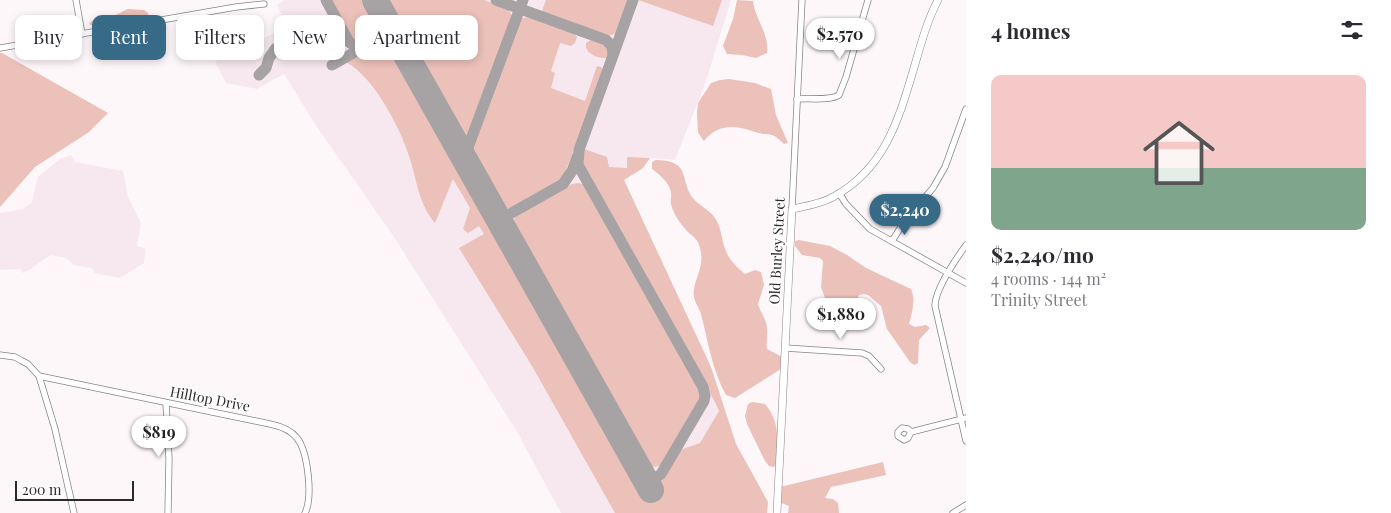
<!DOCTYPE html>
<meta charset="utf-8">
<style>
:root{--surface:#fff;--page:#f2f2f3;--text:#2b2b33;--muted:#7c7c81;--line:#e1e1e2;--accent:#366a87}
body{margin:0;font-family:"Playfair Display",serif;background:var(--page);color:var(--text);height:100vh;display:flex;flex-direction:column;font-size:19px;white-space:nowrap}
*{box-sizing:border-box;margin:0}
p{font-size:16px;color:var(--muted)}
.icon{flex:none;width:28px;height:28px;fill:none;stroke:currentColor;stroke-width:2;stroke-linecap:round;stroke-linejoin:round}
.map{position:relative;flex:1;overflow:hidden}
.details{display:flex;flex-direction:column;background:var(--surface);width:425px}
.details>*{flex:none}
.guide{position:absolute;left:15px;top:15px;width:475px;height:45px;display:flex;gap:10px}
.scale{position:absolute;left:15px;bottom:12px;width:119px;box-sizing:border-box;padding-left:5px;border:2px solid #2b292a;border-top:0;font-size:14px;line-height:18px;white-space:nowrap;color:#2b292a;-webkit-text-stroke:4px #fff;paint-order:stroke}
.price{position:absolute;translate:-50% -42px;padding:0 11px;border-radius:18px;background:#fff;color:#222;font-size:16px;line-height:32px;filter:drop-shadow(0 1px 2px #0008)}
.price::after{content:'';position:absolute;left:50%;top:30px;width:15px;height:11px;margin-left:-8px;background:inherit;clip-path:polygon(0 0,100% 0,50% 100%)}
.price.selected{background:var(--accent);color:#fff}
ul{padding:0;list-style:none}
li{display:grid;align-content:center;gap:10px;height:265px;padding:0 25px}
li+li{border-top:1px solid var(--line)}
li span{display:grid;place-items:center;height:155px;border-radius:10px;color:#555}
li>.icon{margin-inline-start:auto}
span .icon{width:90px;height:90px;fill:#fffc;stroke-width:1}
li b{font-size:21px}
h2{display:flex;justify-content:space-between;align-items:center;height:60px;padding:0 25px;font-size:21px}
.chip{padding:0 18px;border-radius:10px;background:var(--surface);box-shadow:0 2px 8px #0003;font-size:18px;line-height:45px}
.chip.selected{background:var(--accent);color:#fff}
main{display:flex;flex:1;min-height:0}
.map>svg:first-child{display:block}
</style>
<main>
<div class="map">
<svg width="966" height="513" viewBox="0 0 966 513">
<rect width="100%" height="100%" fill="#fef7fa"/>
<g fill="#f7e8f0">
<polygon points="285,0 731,0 705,84 675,160 650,158 643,168 624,180 711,367 736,444 768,502 767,513 561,513 516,430 394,237 315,124 284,74 257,89 226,83 215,62 242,50 287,26 277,5"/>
<polygon points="71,155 75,162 123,171 128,197 141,223 137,246 146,249 144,263 120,278 94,273 92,268 74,265 66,258 50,255 31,269 22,273 21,269 0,270 0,213 23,209 32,202 38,177 60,159"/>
</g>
<g fill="#ebc1b9">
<path d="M330 0H365L379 24 378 34C370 40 363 45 353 40Z"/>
<polygon points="386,0 484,0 508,9 512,16 512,21 468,137 463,136"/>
<polygon points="546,0 629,0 617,33 609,36 543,12 542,11"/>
<polygon points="638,0 722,0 713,26"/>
<path d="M737 0 753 1C755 19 770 35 767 53L756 58 742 55 727 54 723 46 733 19Z"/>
<path d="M128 9 144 10 148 13V15C137 20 98 30 89 24 94 17 104 18 112 16 117 15 123 11 128 9Z"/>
<polygon points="528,17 572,32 577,37 575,43 571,46 560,43 551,71 555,73 551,88 585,101 597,66 601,67 604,71 564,175 556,184 509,209 502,206 472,150 518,22 522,18"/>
<path d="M591 40 608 47 610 52 608 58C599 59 584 54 586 43Z"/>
<path d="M380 42 385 43 391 46 644 494 659 485 680 450 700 443 719 411 716 404 581 164 584 149 607 157 609 167 627 168V157L650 158 643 168 624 180 711 367 736 444 768 502 767 513H615L532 366 459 248 484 234 479 226 468 233 463 229 470 208 453 179 435 223C419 204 417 182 410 159 401 129 374 77 346 62Z"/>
<polygon points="0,53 2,53 108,113 89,132 35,167 0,207"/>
<path d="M729 79 755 83 771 89 776 115 788 143 784 144C770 130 771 137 755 132 736 125 718 123 704 141L703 140 698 132 697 113 698 103 711 83 720 80Z"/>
<path d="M656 160C691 160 680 180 692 197 698 205 709 209 715 218 722 228 721 240 726 251 729 260 738 268 745 274L755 270 761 272 764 285 758 304C760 312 766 318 767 327 768 334 766 342 767 349L784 358V367L735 398 726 395C712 370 708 341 701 314 699 308 695 303 694 297 691 283 706 267 700 248 698 240 695 238 689 233 682 226 673 214 671 204 670 200 672 196 671 193 670 183 659 174 652 169V162Z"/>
<path d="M579 183 585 185 701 392V398L663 464C658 467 652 468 647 464L513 225 514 218 518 215 572 184Z"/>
<path d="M799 240 830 246 847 255 866 268 911 289C916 300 912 313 909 324L915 327 926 325 930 328 919 340 918 363 914 365 910 362 887 329 881 306 868 295 864 294 859 295 854 308 844 319H839L833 315 825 298 821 287 823 261 820 258 802 255 795 246V241Z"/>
<path d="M752 402 765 404C781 422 778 445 775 466L773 467 769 466 765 461 747 424 745 416 748 404Z"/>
<polygon points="883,462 886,475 831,487 825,498 833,499 838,503 839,513 788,513 789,506 779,502 780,487"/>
</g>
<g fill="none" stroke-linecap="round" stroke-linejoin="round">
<g stroke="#a7a2a4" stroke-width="11">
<polyline points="326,0 349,42 356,47 365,47"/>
<polyline points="496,0 606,40 612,46 613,55"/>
<polyline points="633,0 579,150 578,165 703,387 705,396 704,401 661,474 654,479 643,475"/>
<polyline points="332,65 385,35 390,35 397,38"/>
<polyline points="259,75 266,68 269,58 276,48 335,17"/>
<polyline points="464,158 523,0"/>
<polyline points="499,220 563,184 572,171 577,157"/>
</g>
<polyline stroke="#a7a2a4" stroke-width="26" points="375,0 651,490"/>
<g stroke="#898386" stroke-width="7">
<g id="minor">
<polyline points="76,0 82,34"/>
<polyline points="0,48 236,7 264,4"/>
<path d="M797 99C809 98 830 101 839 95L846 77 868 0"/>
<polyline points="839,193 846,204 870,229 966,283"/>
<polyline points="792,209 802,0"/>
<polyline points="892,241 906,219 933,188 945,167 966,109"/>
<path d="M966 245C956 259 935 290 935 306L966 441"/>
<polyline points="785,348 862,353 869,356 881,369"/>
<polyline points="0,355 15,357 22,361 28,364 39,376 55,429 74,513"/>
<path d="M39 376 270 424C280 426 290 429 297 438 308 452 313 497 305 513"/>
<polyline points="166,403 169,459 168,513"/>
<polyline points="911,432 908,429 902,428 898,432 898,436 904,440 908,438 911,432 966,418"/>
<polyline points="953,513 966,505"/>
</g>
</g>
<g stroke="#898386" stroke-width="8">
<path id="major" d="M777 513 792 209C806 206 821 204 833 197 887 168 900 115 916 61 922 40 928 19 938 0"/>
</g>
<use href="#minor" stroke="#fff" stroke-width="5.5"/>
<use href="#major" stroke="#fff" stroke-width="7"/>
</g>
<g text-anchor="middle" stroke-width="4" stroke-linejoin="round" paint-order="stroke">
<g font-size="14" fill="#2b292a" stroke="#fff">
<text transform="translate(777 251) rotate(-87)" y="5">Old Burley Street</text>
<text transform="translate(210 399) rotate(11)" y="5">Hilltop Drive</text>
</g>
</g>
</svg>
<div class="scale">200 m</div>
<b class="price" style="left:840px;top:60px">$2,570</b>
<b class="price selected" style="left:905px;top:236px">$2,240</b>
<b class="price" style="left:841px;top:340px">$1,880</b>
<b class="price" style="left:159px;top:458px">$819</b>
<div class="guide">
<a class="chip">Buy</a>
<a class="chip selected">Rent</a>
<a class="chip">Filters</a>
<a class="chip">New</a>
<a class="chip">Apartment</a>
</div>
</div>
<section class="details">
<h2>4 homes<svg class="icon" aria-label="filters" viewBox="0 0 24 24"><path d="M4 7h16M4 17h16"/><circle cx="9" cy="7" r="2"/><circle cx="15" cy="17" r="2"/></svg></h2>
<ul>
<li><span style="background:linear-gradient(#f6c9c9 60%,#7fa58c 0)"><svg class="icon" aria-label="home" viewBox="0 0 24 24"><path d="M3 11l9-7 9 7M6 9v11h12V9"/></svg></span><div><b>$2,240/mo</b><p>4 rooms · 144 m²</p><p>Trinity Street</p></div></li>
</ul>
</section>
</main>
